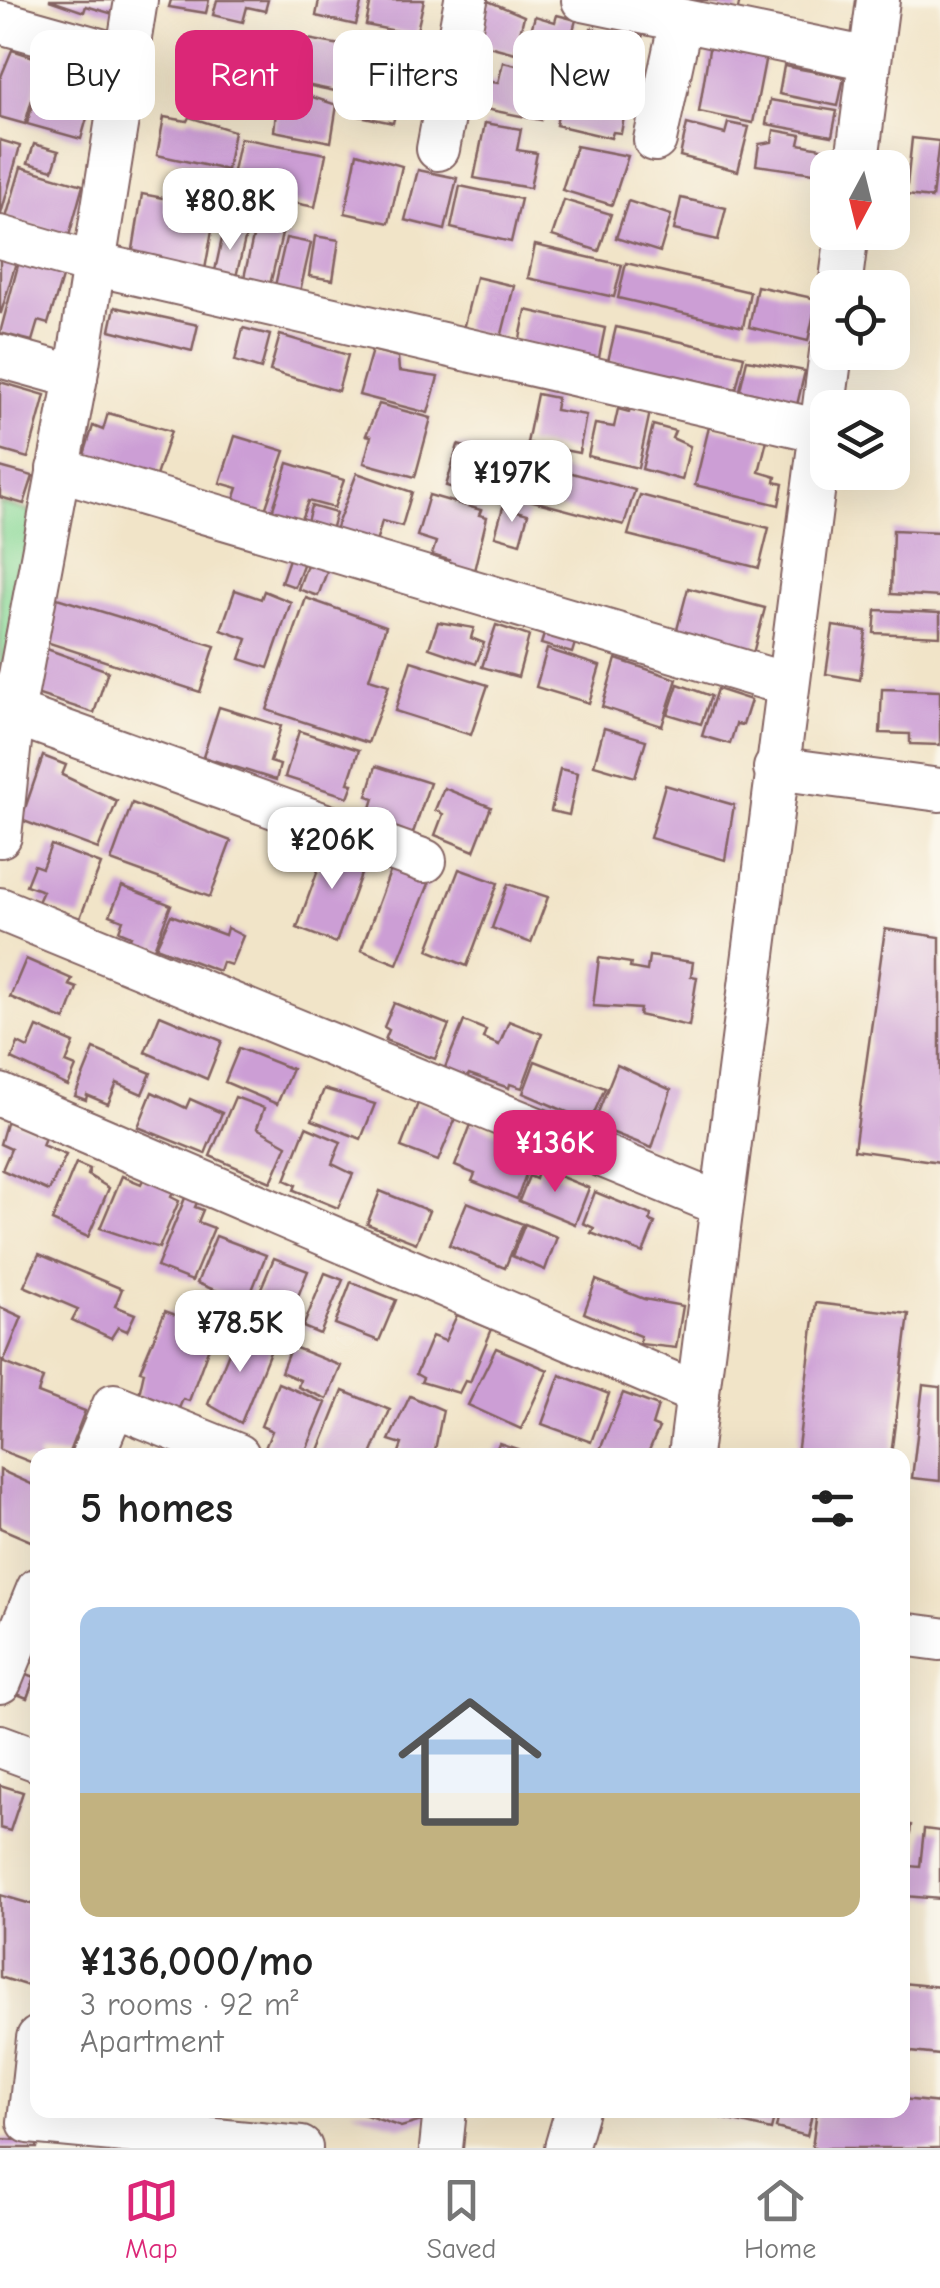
<!DOCTYPE html>
<meta charset="utf-8">
<style>
:root{--surface:#fff;--page:#f6f6f6;--text:#222;--muted:#767676;--line:#e0e0e0;--accent:#db2777}
body{margin:0;font-family:"Comic Neue",sans-serif;background:var(--page);color:var(--text);height:100vh;display:flex;flex-direction:column;font-size:38px;white-space:nowrap}
*{box-sizing:border-box;margin:0}
p{font-size:32px;color:var(--muted)}
.icon{flex:none;width:55px;height:55px;fill:none;stroke:currentColor;stroke-width:2;stroke-linecap:round;stroke-linejoin:round}
.map{position:relative;flex:1;overflow:hidden}
.panel{position:absolute;left:30px;top:1448px;width:880px;height:670px;display:flex;flex-direction:column;background:var(--surface);border-radius:20px;box-shadow:0 10px 40px #0002}
.panel>*{flex:none}
.top-card{position:absolute;left:30px;top:30px;width:880px;height:90px;display:flex;gap:20px}
.needle{width:65px;rotate:187deg}
.tools{position:absolute;left:810px;top:150px;display:grid;gap:20px}
.tools a{display:grid;place-items:center;width:100px;height:100px;border-radius:20px;background:var(--surface);box-shadow:0 10px 40px #0002;font-size:50px}
.price{position:absolute;translate:-50% -85px;padding:0 22px;border-radius:20px;background:#fff;color:#222;font-size:32px;line-height:65px;filter:drop-shadow(0 2px 5px #0008)}
.price::after{content:'';position:absolute;left:50%;top:60px;width:30px;height:22px;margin-left:-15px;background:inherit;clip-path:polygon(0 0,100% 0,50% 100%)}
.price.on{background:var(--accent);color:#fff}
ul{padding:0;list-style:none}
li{display:grid;align-content:center;gap:20px;height:530px;padding:0 50px}
li+li{border-top:2px solid var(--line)}
li span{display:grid;place-items:center;height:310px;border-radius:20px;color:#555}
li>.icon{margin-inline-start:auto}
span .icon{width:180px;height:180px;fill:#fffc;stroke-width:1}
li b{font-size:42px}
h2{display:flex;justify-content:space-between;align-items:center;height:120px;padding:0 50px;font-size:42px}
.chip{padding:0 35px;border-radius:20px;background:var(--surface);box-shadow:0 10px 40px #0002;font-size:35px;line-height:90px}
.chip.on{background:var(--accent);color:#fff}
.menu{display:flex;justify-content:space-around;align-items:center;height:140px;border-top:2px solid var(--line);background:var(--surface);font-size:28px;color:var(--muted)}
.menu a{display:grid;justify-items:center;gap:5px}
.menu .on{color:var(--accent)}
.map>svg:first-child{display:block}
</style>
<div class="map">
<svg width="940" height="2148" viewBox="0 0 940 2148">
<rect width="100%" height="100%" fill="#fbf7ec"/>
<filter id="ink" filterUnits="userSpaceOnUse"><feTurbulence type="fractalNoise" baseFrequency=".01" numOctaves="2"/><feDisplacementMap in="SourceGraphic" scale="20" xChannelSelector="R" yChannelSelector="G"/><feConvolveMatrix kernelMatrix="1 2 1 2 8 2 1 2 1" color-interpolation-filters="sRGB"/></filter>
<filter id="wash" filterUnits="userSpaceOnUse"><feTurbulence type="fractalNoise" baseFrequency=".0048" numOctaves="4" result="noise"/><feDisplacementMap in="SourceGraphic" scale="40" xChannelSelector="R" yChannelSelector="G"/><feGaussianBlur stdDeviation="2.25" result="paint"/><feColorMatrix in="noise" values="0 0 0 0 0 0 0 0 0 0 0 0 0 0 0 0 0 1.4 0 .05"/><feComposite in="paint" operator="in"/></filter>
<g filter="url(#wash)">
<rect width="100%" height="100%" fill="#f1e4c8"/>
<polygon fill="#8ad998" stroke="#6a7c62" stroke-width="2.5" points="0,503 33,512 0,709"/>
<g id="blocks">
<g fill="#cc9ed5">
<polygon points="49,0 116,0 113,14 86,6 84,12"/>
<polygon points="171,0 209,0 206,13 169,7"/>
<polygon points="217,0 268,0 265,11 247,7 243,22 213,15"/>
<polygon points="319,0 362,0 356,25 316,16"/>
<polygon points="371,0 424,0 416,35 366,25"/>
<polygon points="685,0 740,0 737,13"/>
<polygon points="488,1 524,16 515,53 477,43"/>
<polygon points="557,15 576,20 563,66 524,55 535,16 555,22"/>
<polygon points="621,27 643,34 629,86 579,72 591,28 619,36"/>
<polygon points="359,34 414,45 410,66 404,65 402,76 353,66"/>
<polygon points="711,37 768,45 753,123 699,112"/>
<polygon points="308,39 346,46 335,91 287,81 298,57 303,57"/>
<polygon points="12,50 43,60 25,124 0,117 0,79"/>
<polygon points="503,62 551,73 541,120 470,106 481,80 498,83"/>
<polygon points="784,66 844,77 838,106 779,94"/>
<polygon points="43,69 97,83 81,139 27,124"/>
<polygon points="354,76 396,84 394,95 399,97 393,123 345,113"/>
<polygon points="297,92 337,105 331,142 274,131 278,93"/>
<polygon points="563,92 620,104 618,115 624,117 621,133 613,132 611,138 556,125"/>
<polygon points="770,100 837,111 832,136 766,124"/>
<polygon points="164,117 187,121 189,117 234,131 227,170 157,155"/>
<polygon points="485,123 521,129 517,150 537,153 530,188 474,178"/>
<polygon points="728,123 749,127 738,171 680,156 687,124 725,134"/>
<polygon points="774,130 801,135 799,144 832,150 828,175 756,165 759,144 772,142"/>
<polygon points="240,138 326,154 315,207 229,190"/>
<polygon points="912,138 939,141 932,198 906,195"/>
<polygon points="0,140 20,146 1,214 0,214"/>
<polygon points="34,144 59,151 53,170 28,163"/>
<polygon points="576,146 628,156 612,205 562,190"/>
<polygon points="357,153 402,166 389,223 345,213"/>
<polygon points="21,167 83,185 69,236 6,218"/>
<polygon points="418,170 457,178 445,230 405,220"/>
<polygon points="460,186 521,199 511,242 451,228"/>
<polygon points="142,194 216,208 204,275 131,262"/>
<polygon points="681,198 726,208 718,240 674,230"/>
<polygon points="564,200 611,214 599,251 552,236"/>
<polygon points="628,201 671,215 660,252 616,238"/>
<polygon points="225,225 247,231 235,281 214,275"/>
<polygon points="255,228 282,234 269,289 243,282"/>
<polygon points="315,236 339,240 333,280 309,276"/>
<polygon points="286,238 311,243 299,296 274,290"/>
<polygon points="535,245 622,265 614,297 528,278"/>
<polygon points="0,246 19,252 1,313 0,313"/>
<polygon points="20,258 64,271 48,324 38,321 32,341 0,333"/>
<polygon points="626,263 750,292 743,327 618,298"/>
<polygon points="476,277 514,286 501,338 463,329"/>
<polygon points="757,286 817,299 808,341 749,327"/>
<polygon points="115,307 198,325 192,351 110,330"/>
<polygon points="526,310 605,328 598,362 519,343"/>
<polygon points="616,327 744,356 736,389 608,361"/>
<polygon points="243,328 270,335 261,369 235,361"/>
<polygon points="280,335 348,355 338,391 270,371"/>
<polygon points="372,350 398,357 399,371 438,377 428,413 359,395"/>
<polygon points="747,360 805,371 797,405 739,394"/>
<polygon points="0,382 45,395 28,458 0,450"/>
<polygon points="537,394 557,398 555,410 586,415 579,453 527,443"/>
<polygon points="857,398 883,402 883,408 856,408"/>
<polygon points="379,404 431,418 415,477 364,463 371,436 366,435"/>
<polygon points="630,408 650,412 638,468 588,456 595,424 614,427 618,409 629,412"/>
<polygon points="108,413 171,431 155,479 83,458 93,426 103,430"/>
<polygon points="653,425 675,431 672,438 690,446 682,480 642,469"/>
<polygon points="709,427 767,440 759,472 776,477 775,482 783,484 779,505 695,485"/>
<polygon points="235,436 285,451 261,522 230,512 238,488 220,483"/>
<polygon points="458,445 502,457 490,498 446,486"/>
<polygon points="513,457 635,490 624,525 503,493"/>
<polygon points="288,463 344,480 334,508 308,501 297,530 269,521"/>
<polygon points="0,467 33,476 24,504 0,497"/>
<polygon points="357,473 412,492 402,526 382,521 376,543 333,535"/>
<polygon points="429,495 481,510 479,515 487,517 472,579 445,571 449,560 432,555 436,542 417,536"/>
<polygon points="640,495 769,528 759,568 628,535"/>
<polygon points="311,506 336,513 328,540 304,534"/>
<polygon points="503,507 528,514 520,543 495,536"/>
<polygon points="893,530 940,532 940,597 891,594"/>
<polygon points="291,553 305,559 295,587 281,582"/>
<polygon points="308,562 328,569 318,596 298,589"/>
<polygon points="688,588 765,608 751,661 674,641"/>
<polygon points="235,590 261,599 264,591 291,602 268,668 240,659 247,639 221,630"/>
<polygon points="47,595 215,646 200,692 34,638"/>
<polygon points="306,598 386,626 369,679 389,685 368,743 267,710"/>
<polygon points="876,610 940,613 940,636 874,633"/>
<polygon points="438,622 474,628 471,638 484,643 476,664 429,648"/>
<polygon points="496,625 529,636 518,677 482,667"/>
<polygon points="547,625 578,633 572,653 541,644"/>
<polygon points="833,626 866,631 860,680 826,674"/>
<polygon points="44,648 108,671 94,713 30,692"/>
<polygon points="547,649 600,666 589,703 536,687"/>
<polygon points="616,659 677,679 662,726 602,707"/>
<polygon points="411,661 488,685 471,735 395,711"/>
<polygon points="678,684 711,696 701,724 668,714"/>
<polygon points="717,689 751,700 743,725 736,724 730,744 702,736"/>
<polygon points="882,689 940,691 940,745 910,744 910,734 880,733"/>
<polygon points="219,707 281,726 270,762 280,765 276,780 203,757"/>
<polygon points="604,728 646,740 635,777 594,765"/>
<polygon points="299,731 359,750 348,783 353,784 348,797 285,777"/>
<polygon points="43,756 66,765 62,775 117,801 98,849 21,820"/>
<polygon points="376,766 430,783 412,836 383,826 385,820 369,815 374,798 367,796"/>
<polygon points="560,769 578,773 569,815 551,811"/>
<polygon points="665,785 734,805 725,860 650,838"/>
<polygon points="444,788 491,807 474,851 435,835 443,814 435,810"/>
<polygon points="132,803 231,841 210,897 111,861"/>
<polygon points="328,842 368,855 336,943 297,928"/>
<polygon points="51,845 101,864 80,918 38,902 43,891 26,885 34,865 42,868"/>
<polygon points="394,861 432,876 397,964 361,950"/>
<polygon points="459,869 498,883 467,966 428,950"/>
<polygon points="508,884 548,897 531,943 492,928"/>
<polygon points="122,886 171,905 153,951 128,942 131,936 119,931 123,920 110,915"/>
<polygon points="171,915 225,935 227,928 243,936 231,965 222,962 219,971 156,947"/>
<polygon points="885,929 940,937 940,1162 854,1150"/>
<polygon points="649,956 693,962 691,976 697,977 689,1026 639,1015 640,1009 593,1006 599,958 631,963 630,968 647,971"/>
<polygon points="26,959 72,979 69,985 77,988 65,1020 10,997"/>
<polygon points="394,1003 449,1025 435,1059 385,1040 389,1030 384,1027"/>
<polygon points="160,1015 222,1041 207,1079 145,1052"/>
<polygon points="464,1021 486,1030 483,1038 499,1045 509,1021 542,1034 522,1088 510,1084 509,1088 469,1074 466,1079 444,1070"/>
<polygon points="37,1027 74,1043 66,1063 76,1067 68,1086 12,1059 18,1043 28,1048"/>
<polygon points="239,1048 292,1069 277,1104 225,1082"/>
<polygon points="94,1049 151,1073 142,1094 117,1083 108,1104 87,1095 86,1100 75,1096"/>
<polygon points="535,1061 605,1088 590,1122 523,1093"/>
<polygon points="617,1065 671,1090 652,1148 593,1125"/>
<polygon points="324,1089 375,1104 361,1139 312,1120"/>
<polygon points="152,1092 186,1108 190,1099 222,1113 205,1154 138,1127"/>
<polygon points="235,1097 264,1108 257,1128 287,1145 271,1182 210,1156"/>
<polygon points="418,1103 456,1118 438,1161 401,1147"/>
<polygon points="7,1120 47,1133 42,1145 66,1155 49,1191 2,1170 11,1149 0,1144"/>
<polygon points="472,1122 509,1137 501,1158 528,1169 517,1199 472,1181 475,1174 455,1166"/>
<polygon points="306,1127 341,1142 332,1164 353,1174 338,1208 294,1190 296,1185 285,1180"/>
<polygon points="538,1139 560,1147 552,1167 531,1158"/>
<polygon points="76,1163 90,1169 88,1175 109,1188 88,1237 52,1221"/>
<polygon points="539,1168 589,1188 575,1224 519,1201 529,1176 536,1179"/>
<polygon points="146,1173 175,1186 171,1197 179,1201 159,1248 100,1228 122,1176 141,1184"/>
<polygon points="380,1191 429,1211 416,1243 367,1224"/>
<polygon points="595,1192 651,1215 650,1221 655,1223 643,1253 591,1233 594,1228 583,1223"/>
<polygon points="187,1193 199,1198 195,1207 203,1210 198,1222 214,1228 192,1281 157,1267"/>
<polygon points="467,1202 523,1224 505,1268 449,1245"/>
<polygon points="525,1224 557,1237 545,1270 512,1256"/>
<polygon points="216,1236 266,1255 247,1303 197,1283"/>
<polygon points="39,1254 122,1289 115,1306 135,1314 127,1331 118,1327 111,1338 72,1320 78,1309 24,1286"/>
<polygon points="274,1258 308,1271 287,1324 252,1309"/>
<polygon points="325,1273 343,1280 320,1334 303,1327"/>
<polygon points="596,1280 644,1299 683,1306 676,1348 640,1344 640,1336 584,1313"/>
<polygon points="351,1282 396,1300 379,1341 335,1324"/>
<polygon points="816,1303 909,1314 891,1455 797,1455"/>
<polygon points="0,1307 22,1317 4,1361 0,1359"/>
<polygon points="165,1311 194,1322 201,1313 219,1320 189,1401 183,1399 177,1413 138,1399 144,1372 140,1371"/>
<polygon points="457,1315 492,1329 470,1382 465,1381 459,1393 421,1382 423,1378 416,1374 432,1336 445,1341"/>
<polygon points="238,1330 273,1344 241,1423 208,1404"/>
<polygon points="291,1346 341,1366 327,1399 298,1387 300,1380 281,1372"/>
<polygon points="496,1348 548,1370 521,1429 468,1405"/>
<polygon points="2,1362 43,1378 38,1393 85,1411 68,1455 38,1455 38,1465 0,1450"/>
<polygon points="560,1375 609,1394 591,1442 542,1424"/>
<polygon points="278,1383 326,1403 304,1455 281,1455 265,1448 272,1431 261,1426"/>
<polygon points="923,1385 940,1387 940,1481 912,1478"/>
<polygon points="343,1391 390,1410 371,1455 317,1455"/>
<polygon points="623,1393 658,1406 652,1425 659,1428 647,1455 599,1452"/>
<polygon points="410,1396 443,1410 434,1455 398,1455 402,1444 389,1440"/>
<polygon points="499,1443 532,1454 532,1455 494,1455"/>
<polygon points="0,1470 38,1487 38,1531 33,1542 0,1528"/>
<polygon points="8,1667 35,1677 27,1698 0,1687"/>
<polygon points="0,1785 23,1792 10,1831 0,1828"/>
<polygon points="902,1824 911,1825 905,1875 902,1875"/>
<polygon points="924,1829 940,1831 940,1899 905,1896 909,1866 920,1867"/>
<polygon points="0,1895 38,1906 38,1989 0,1977"/>
<polygon points="902,1983 940,1987 940,2055 902,2051"/>
<polygon points="902,2099 940,2103 940,2148 812,2148 817,2110 902,2110"/>
<polygon points="351,2110 435,2110 429,2119 401,2127"/>
<polygon points="714,2110 776,2110 771,2130 713,2116"/>
<polygon points="780,2110 813,2110 807,2136 776,2128"/>
<polygon points="0,2139 38,2141 37,2148 0,2148"/>
</g>
</g>
</g>
<g filter="url(#ink)">
<use href="#blocks" fill-opacity="0" stroke="#846462" stroke-width="2.5"/>
<g fill="none" stroke-linecap="round" stroke-linejoin="round">
<g stroke="#846462" stroke-width="46">
<g id="minor">
<polyline points="583,0 870,59"/>
<polyline points="0,22 125,57"/>
<polyline points="655,140 681,20"/>
<polyline points="438,149 466,0"/>
<polyline points="856,168 878,0"/>
<polyline points="0,237 94,264 821,431"/>
<polyline points="840,288 847,232"/>
<polyline points="0,356 76,377"/>
<polyline points="58,469 786,684"/>
<polyline points="13,713 425,861"/>
<polyline points="775,768 940,790"/>
<polyline points="0,836 13,713 76,377 136,0"/>
<polyline points="0,909 720,1204"/>
<polyline points="0,1095 698,1394"/>
<polyline points="93,1455 114,1405 238,1455"/>
<polyline points="690,1455 831,352"/>
<polyline points="902,1634 940,1639"/>
<polyline points="0,1682 38,1589"/>
<polyline points="0,1746 38,1760"/>
<polyline points="38,2038 29,2122 301,2148"/>
<polyline points="441,2148 445,2110"/>
<polyline points="566,2148 577,2110"/>
</g>
</g>
<use href="#minor" stroke="#fff" stroke-width="42"/>
</g>
</g>
</svg>
<div class="tools">
<a><svg class="needle" viewBox="-14 -14 28 28"><path d="M0-13l5 13h-10z" fill="#e53935"/><path d="M0 13l5-13h-10z" fill="#767676"/></svg></a>
<a><svg class="icon" aria-label="locate" viewBox="0 0 24 24"><circle cx="12" cy="12" r="6"/><path d="M12 2v4M12 18v4M2 12h4M18 12h4"/></svg></a>
<a><svg class="icon" aria-label="layers" viewBox="0 0 24 24"><path d="M12 4l9 5-9 5-9-5zM3 14l9 5 9-5"/></svg></a>
</div>
<b class="price" style="left:230px;top:253px">¥80.8K</b>
<b class="price" style="left:512px;top:525px">¥197K</b>
<b class="price" style="left:332px;top:892px">¥206K</b>
<b class="price on" style="left:555px;top:1195px">¥136K</b>
<b class="price" style="left:240px;top:1375px">¥78.5K</b>
<div class="top-card">
<a class="chip">Buy</a>
<a class="chip on">Rent</a>
<a class="chip">Filters</a>
<a class="chip">New</a>
</div>
<section class="panel">
<h2>5 homes<svg class="icon" aria-label="filters" viewBox="0 0 24 24"><path d="M4 7h16M4 17h16"/><circle cx="9" cy="7" r="2"/><circle cx="15" cy="17" r="2"/></svg></h2>
<ul>
<li><span style="background:linear-gradient(#a9c7e8 60%,#c2b280 0)"><svg class="icon" aria-label="home" viewBox="0 0 24 24"><path d="M3 11l9-7 9 7M6 9v11h12V9"/></svg></span><div><b>¥136,000/mo</b><p>3 rooms · 92 m²</p><p>Apartment</p></div></li>
</ul>
</section>
</div>
<nav class="menu">
<a class="on"><svg class="icon" aria-label="map" viewBox="0 0 24 24"><path d="M3 6l6-2 6 2 6-2v14l-6 2-6-2-6 2zM9 4v14M15 6v14"/></svg>Map</a>
<a><svg class="icon" aria-label="saved" viewBox="0 0 24 24"><path d="M7 4h10v16l-5-4-5 4z"/></svg>Saved</a>
<a><svg class="icon" aria-label="home" viewBox="0 0 24 24"><path d="M3 11l9-7 9 7M6 9v11h12V9"/></svg>Home</a>
</nav>
